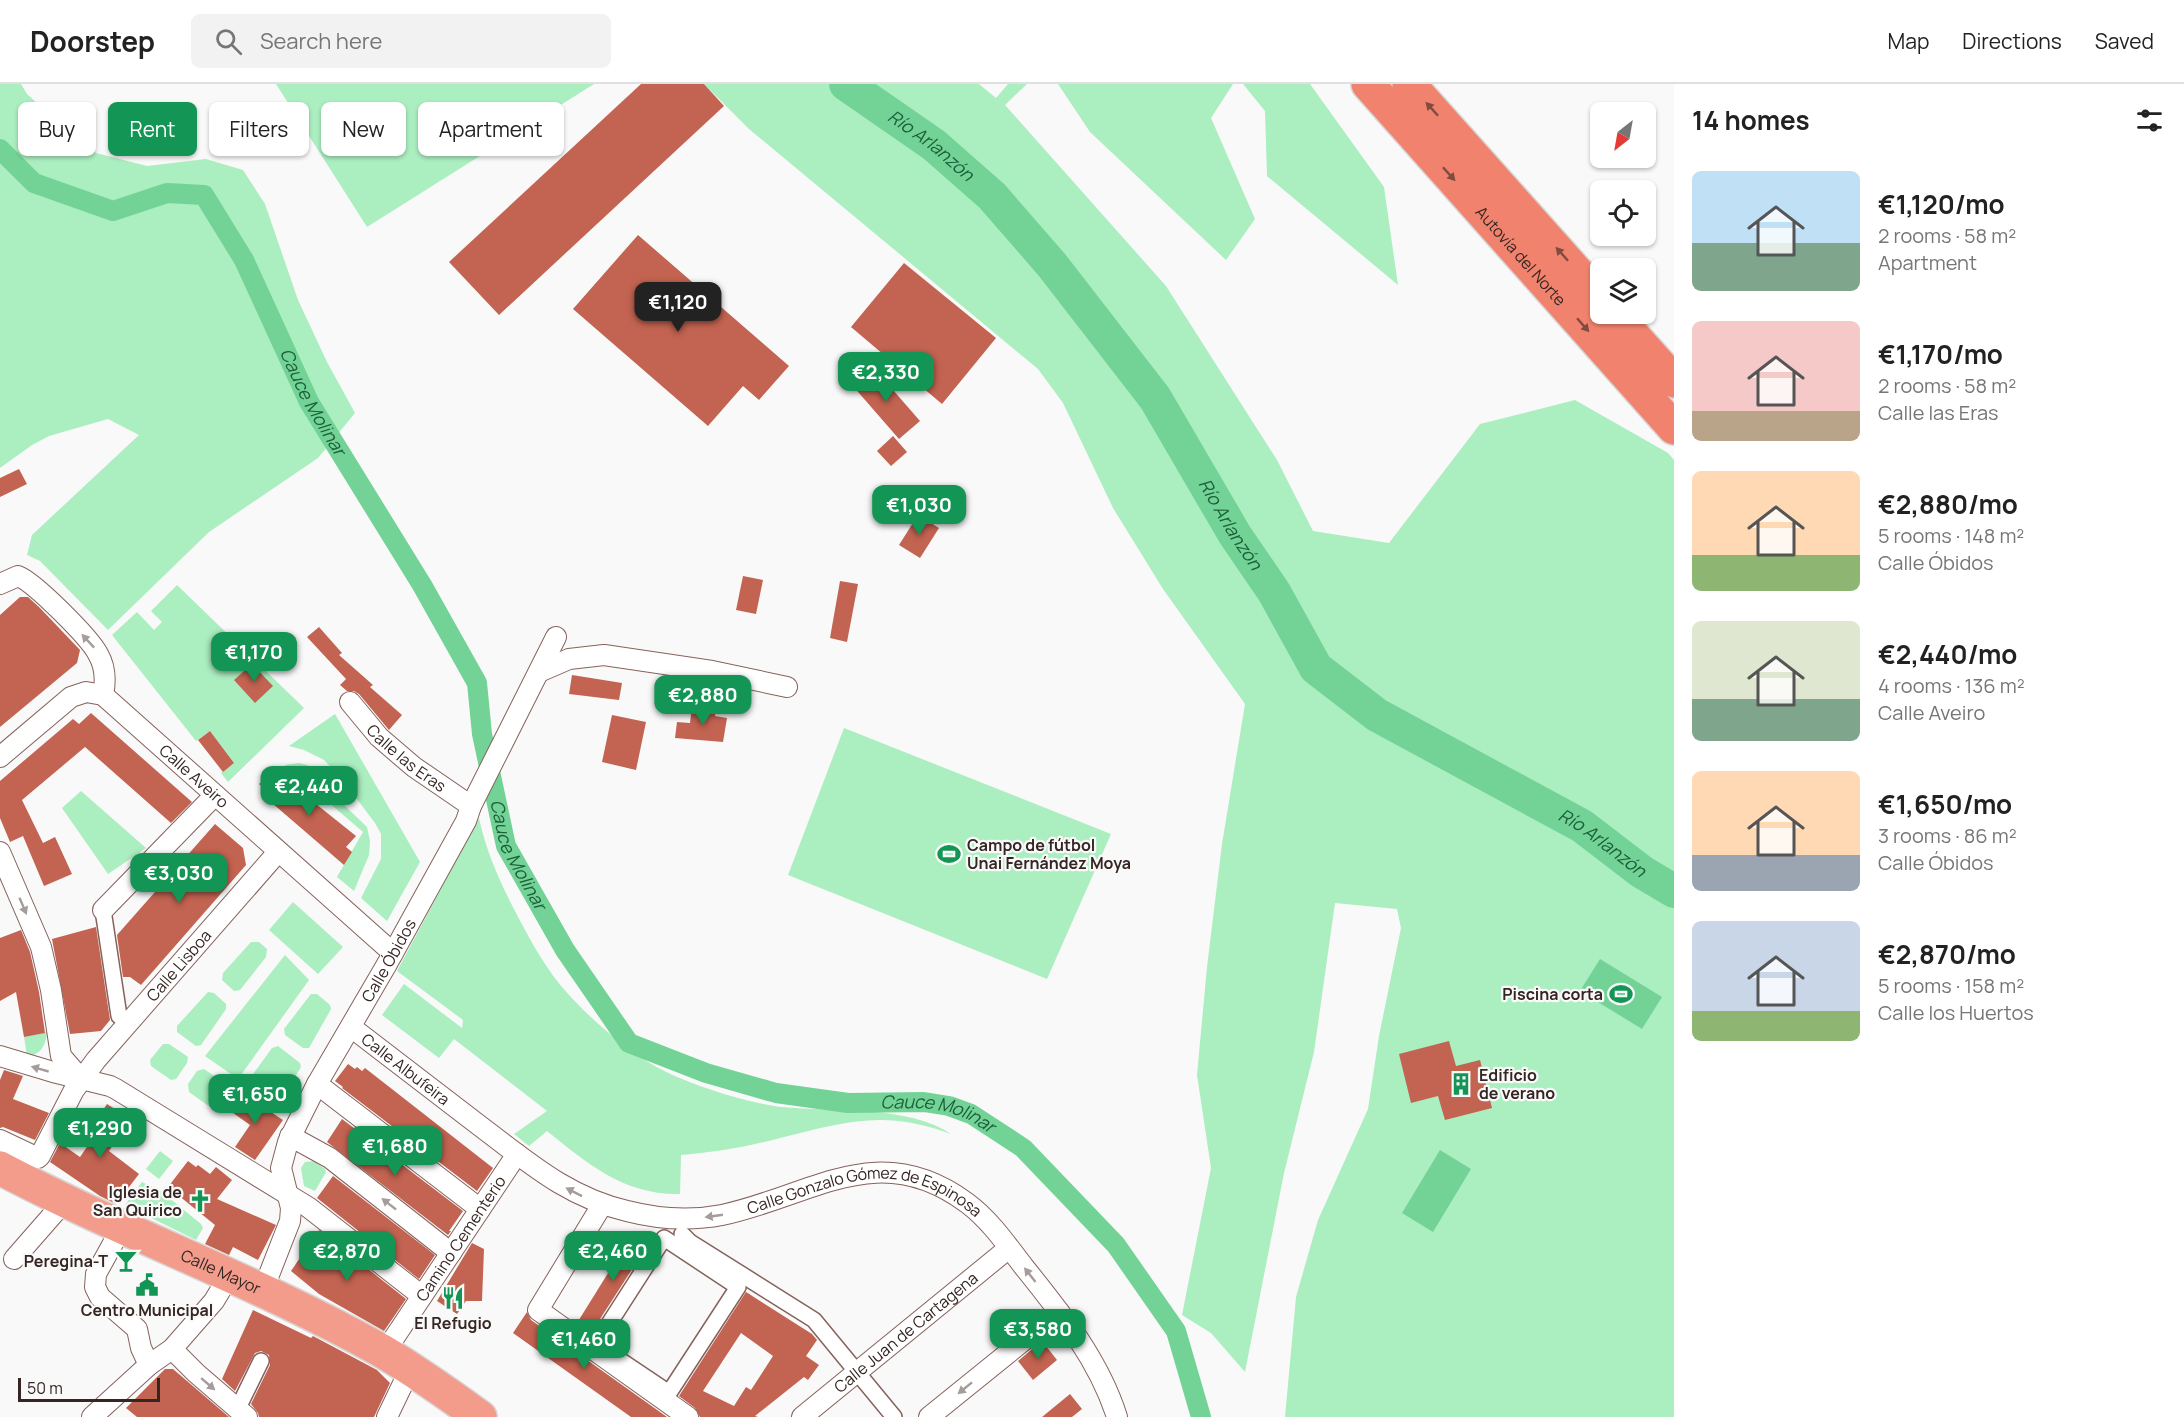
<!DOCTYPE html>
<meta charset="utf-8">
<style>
:root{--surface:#fff;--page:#f2f2f2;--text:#222;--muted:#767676;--line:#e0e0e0;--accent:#139655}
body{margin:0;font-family:Manrope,sans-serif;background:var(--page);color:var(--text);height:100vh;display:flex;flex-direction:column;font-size:22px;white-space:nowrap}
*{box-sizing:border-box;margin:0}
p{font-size:20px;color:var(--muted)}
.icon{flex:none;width:33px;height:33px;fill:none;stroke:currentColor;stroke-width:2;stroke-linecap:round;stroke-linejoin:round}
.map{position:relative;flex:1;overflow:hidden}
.side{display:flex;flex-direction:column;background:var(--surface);width:510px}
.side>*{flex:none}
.banner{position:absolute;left:18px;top:18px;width:570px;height:54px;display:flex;gap:12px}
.needle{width:39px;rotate:211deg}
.fabs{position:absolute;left:1590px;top:18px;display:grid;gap:12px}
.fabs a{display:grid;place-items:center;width:66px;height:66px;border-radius:9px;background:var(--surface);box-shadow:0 2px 4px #0004;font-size:30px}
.scale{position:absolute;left:18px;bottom:15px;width:142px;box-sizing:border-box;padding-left:6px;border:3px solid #352623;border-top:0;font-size:16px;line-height:21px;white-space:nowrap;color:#352623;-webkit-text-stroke:4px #f9f9f9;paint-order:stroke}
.price{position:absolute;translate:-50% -51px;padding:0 14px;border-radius:12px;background:var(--accent);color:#fff;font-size:20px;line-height:39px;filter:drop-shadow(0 2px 3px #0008)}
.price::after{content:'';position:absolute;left:50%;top:36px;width:18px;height:14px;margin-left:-9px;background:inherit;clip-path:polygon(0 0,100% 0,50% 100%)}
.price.active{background:#222;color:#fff}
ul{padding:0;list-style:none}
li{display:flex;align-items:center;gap:18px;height:150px;padding:0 18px}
li span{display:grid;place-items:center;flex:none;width:168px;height:120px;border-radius:9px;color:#555}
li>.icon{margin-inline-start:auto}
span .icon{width:72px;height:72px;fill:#fffc;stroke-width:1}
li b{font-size:26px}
h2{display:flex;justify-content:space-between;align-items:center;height:72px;padding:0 18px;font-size:26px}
.pill{padding:0 21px;border-radius:9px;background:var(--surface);box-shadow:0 2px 4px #0004;font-size:21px;line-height:54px}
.pill.active{background:var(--accent);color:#fff}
header{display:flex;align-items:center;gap:36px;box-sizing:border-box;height:84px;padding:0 30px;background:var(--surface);border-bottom:2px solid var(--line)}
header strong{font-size:28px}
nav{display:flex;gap:33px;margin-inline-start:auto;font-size:21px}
.search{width:420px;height:54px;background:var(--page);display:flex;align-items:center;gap:15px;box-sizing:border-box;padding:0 21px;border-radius:9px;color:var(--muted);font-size:22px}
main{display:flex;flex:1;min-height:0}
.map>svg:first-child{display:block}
</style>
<header>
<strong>Doorstep</strong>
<div class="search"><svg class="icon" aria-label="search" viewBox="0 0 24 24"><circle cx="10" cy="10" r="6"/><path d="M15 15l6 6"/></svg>Search here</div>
<nav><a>Map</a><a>Directions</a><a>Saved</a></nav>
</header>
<main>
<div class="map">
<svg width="1674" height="1333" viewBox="0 0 1674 1333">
<rect width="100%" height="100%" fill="#f9f9f9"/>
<g fill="#abeec0">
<polygon points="0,0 21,0 27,10 63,43 96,69 147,82 206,75 243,86 265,120 298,216 327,278 355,329 318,374 209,448 108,546 40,477 27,471 32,451 139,351 108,335 49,352 32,361 0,384"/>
<polygon points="276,0 594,0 367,143"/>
<polygon points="704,0 979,0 996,14 1008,0 1027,0 1005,21 1166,202 1277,376 1313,447 1389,459 1480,340 1575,316 1668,369 1674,376 1674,1333 1285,1333 1296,1213 1318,1136 1368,1025 1379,952 1401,844 1397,825 1335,819 1314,968 1284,1089 1245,1288 1211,1249 1182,1231 1211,1084 1197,991 1207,883 1222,760 1245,620 1163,505 1113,424 1063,319 1038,285 749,45"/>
<polygon points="1058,0 1233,0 1211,34 1255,135 1226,176 1090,48"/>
<polygon points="1243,0 1310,0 1384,103 1398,201 1267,92 1265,27"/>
<polygon points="177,501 304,624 228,698 221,689 234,679 210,647 196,657 112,551 137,528 154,546 162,538 151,527"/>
<polygon points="335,630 420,778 387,837 361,814 381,775 381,750 375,739 342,695 324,676 304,666 289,662"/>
<polygon points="844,644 1111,750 1047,895 788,791"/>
<polygon points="299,679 307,681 314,687 316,700 344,721 367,743 370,757 369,771 354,807 337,793 363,748 285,681"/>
<polygon points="81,707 146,764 108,790 62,724"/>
<path d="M479 734C486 767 499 796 515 827 530 856 546 886 569 911 589 933 620 960 645 976 676 997 745 1019 782 1023 832 1028 909 1021 951 1050 884 1025 845 1038 780 1054 747 1063 716 1068 681 1071L680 1110C624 1111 588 1080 547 1047L529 1062 514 1050 547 1027 454 955 439 974 382 931 404 900 462 944 463 936 397 887Z"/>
<polygon points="293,818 343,863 318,890 269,846"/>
<polygon points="251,858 259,858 267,865 266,873 240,906 234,907 222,896 223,889"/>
<polygon points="285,871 309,896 238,995 205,972"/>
<polygon points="208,908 214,909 226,920 226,925 201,961 196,962 177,948 177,942"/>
<polygon points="311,910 317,910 330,921 331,925 309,964 303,964 285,951 284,945"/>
<path d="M47 948C46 961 41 971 27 972L24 953Z"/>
<polygon points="163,960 169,960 188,973 187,979 176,995 171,996 151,982 150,976"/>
<polygon points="278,962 300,979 301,983 280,1018 274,1019 249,1002 248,997 272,964"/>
<path d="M204 985 226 1000C227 1011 220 1020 210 1023L189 1008 188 1000 197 987Z"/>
<polygon points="160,1067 173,1077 159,1095 146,1085"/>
<polygon points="314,1077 325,1085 326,1088 315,1107 304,1102 301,1084 305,1078"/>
<polygon points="142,1098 162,1108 201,1140 203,1144 196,1156 125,1121"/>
</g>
<g fill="#73d396">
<polygon points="1600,875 1662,913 1642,945 1580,907"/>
<polygon points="1440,1066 1471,1085 1433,1148 1402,1129"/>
</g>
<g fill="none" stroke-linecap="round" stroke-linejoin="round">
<path stroke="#73d396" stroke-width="20" id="s1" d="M0 65 34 99 113 127 167 109 204 111 244 176 309 318 422 501 477 599 482 650 506 762 565 866 629 959 706 989 776 1009 848 1019 924 1018 949 1022 971 1030 1023 1064 1116 1161 1176 1247 1201 1333"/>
<path stroke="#73d396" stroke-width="34" id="s2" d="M846 0 934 61 992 112 1052 181 1155 314 1235 451 1274 508 1316 584 1377 631 1582 742 1642 788 1674 807"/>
</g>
<g fill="#c36351" fill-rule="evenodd">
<polygon points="641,0 704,0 724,22 499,231 449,178"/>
<polygon points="638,151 789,282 759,316 743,302 708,342 573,225"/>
<polygon points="904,179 996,254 942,320 851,243"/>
<polygon points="873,283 920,337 899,355 852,301"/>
<polygon points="893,352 907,368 891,382 877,367"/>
<polygon points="19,385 27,400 0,413 0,394"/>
<polygon points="918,431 939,444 920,474 899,461"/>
<polygon points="743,492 763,496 756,530 736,526"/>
<polygon points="840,497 858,500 847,558 830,554"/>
<polygon points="20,513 28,513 40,524 80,566 77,579 0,643 0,531"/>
<polygon points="319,543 342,569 339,571 373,601 370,603 402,631 389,646 359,610 354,607 347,607 340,601 346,595 307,553"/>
<polygon points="252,580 273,602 255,619 234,596"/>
<polygon points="572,591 622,599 619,616 569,610"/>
<polygon points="692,622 716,625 715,632 727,634 723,658 675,654 677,638 690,639"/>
<polygon points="91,629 192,718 171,739 85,663 22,716 43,759 55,753 72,790 44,802 23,752 10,758 0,734 0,697 73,635 79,640"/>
<polygon points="612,631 646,638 636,686 602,678"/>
<polygon points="210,647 234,679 223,688 198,656"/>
<polygon points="276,688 356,752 346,763 352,768 344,781 265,713 269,708 259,700"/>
<polygon points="215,740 243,764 246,781 141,901 130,893 123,893 117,851"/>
<polygon points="96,843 110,936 101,947 70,950 52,855"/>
<polygon points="21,846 30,868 39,908 45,949 24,953 16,908 0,917 0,854"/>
<polygon points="1449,957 1456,982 1480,976 1492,1024 1445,1036 1438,1012 1411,1019 1399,970"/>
<polygon points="348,980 355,985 357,983 362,987 365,984 493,1084 477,1107 342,1004 343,1003 335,997"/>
<polygon points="4,986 23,992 13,1015 49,1029 35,1056 3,1043 0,1044 0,996"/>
<polygon points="241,1008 283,1036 255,1076 235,1063 250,1041 229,1026"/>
<polygon points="107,1020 131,1035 109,1067 139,1090 116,1120 100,1112 50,1078 60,1059 80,1073 98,1047 92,1043"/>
<polygon points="342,1035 463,1127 449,1147 451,1147 448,1151 327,1058"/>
<polygon points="188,1077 196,1083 198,1081 210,1090 216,1083 232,1096 217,1115 276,1141 258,1176 233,1163 229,1171 205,1160 215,1141 168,1103"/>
<polygon points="333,1092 435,1171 419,1195 317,1114"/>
<polygon points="319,1146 406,1215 384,1247 319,1210 291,1187"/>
<polygon points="633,1149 649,1159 591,1249 577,1239"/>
<polygon points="472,1159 484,1165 482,1217 466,1217 457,1230 437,1217"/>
<path d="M746 1208 812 1250 817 1256 806 1272 819 1281 808 1296 804 1293 755 1332 758 1333H700L695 1324 679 1312ZM741 1249 773 1272 751 1306 746 1303 734 1322 703 1307Z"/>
<polygon points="253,1226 311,1254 313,1252 377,1286 390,1299 374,1333 259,1333 258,1329 251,1320 270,1281 269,1271 261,1267 255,1269 235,1307 222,1295"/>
<polygon points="527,1228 531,1236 667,1333 631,1333 513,1249"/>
<polygon points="1042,1257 1057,1276 1033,1296 1018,1277"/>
<polygon points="165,1285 173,1285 229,1333 137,1333 126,1324"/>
<polygon points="1070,1310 1082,1325 1072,1333 1042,1333"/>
</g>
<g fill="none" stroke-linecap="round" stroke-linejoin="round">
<g stroke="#86625b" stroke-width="18">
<g id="pedestrian">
<polyline points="103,826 119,932"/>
<polyline points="682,1150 690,1158 814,1236 894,1333"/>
<polygon points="664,1154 738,1203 669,1309 596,1260"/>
<polyline points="241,1318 261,1277"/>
</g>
</g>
<g stroke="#86625b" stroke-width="22">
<g id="minor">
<path d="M0 500 18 492C34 498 90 554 98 570 105 582 106 597 103 611"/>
<polyline points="539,588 569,575 604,571 712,587 787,603"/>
<path id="s3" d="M103 611 393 869"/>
<path id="s4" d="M350 618 379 653 414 683 471 722"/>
<polyline points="0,673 71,613 86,608 103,611"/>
<polyline points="0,768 41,863 51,906 61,972 81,995"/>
<polyline points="103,826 215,711"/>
<path id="s5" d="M351 943C394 976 437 1009 480 1042 528 1078 567 1113 627 1127 658 1135 691 1137 722 1131 812 1112 878 1053 967 1119 990 1136 1007 1161 1024 1183 1061 1229 1099 1276 1117 1333"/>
<polyline points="0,972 53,988 110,1002 116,1005 308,1123 422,1212"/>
<polyline points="317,1000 480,1125"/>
<polyline points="290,1052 330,1074 451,1169"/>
<path id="s6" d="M0 1056 38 1074 40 1072 74 1006 96 976 278 768"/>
<polyline points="602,1121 538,1226 688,1333"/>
<polyline points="122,1143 96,1190 95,1203 100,1213 137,1245 141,1264 149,1281"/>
<polyline points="14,1175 56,1127 62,1115"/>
<path id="s7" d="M263 1206 290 1137 291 1124 281 1084 288 1058 317 1000 387 880 466 737 471 722 556 553"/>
<polyline points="172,1265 196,1289 247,1333"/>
<path id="s8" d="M384 1269 517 1070"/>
<polyline points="92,1333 149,1281 172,1265 214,1217 229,1192"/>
<polyline points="387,1333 410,1285"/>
<path id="s9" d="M802 1333 1009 1164"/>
<polyline points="929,1333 1059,1228"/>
</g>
</g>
<g stroke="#d7d4d3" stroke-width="36">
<g id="trunk">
<path id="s10" d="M0 1084C125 1150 259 1198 382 1267 416 1287 448 1310 480 1333"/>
</g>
</g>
<g stroke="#d7d4d3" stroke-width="36">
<g id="motorway">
<path id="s11" d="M1368 0 1674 344"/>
<polyline points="1409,0 1600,214"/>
<polyline points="1614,230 1674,297"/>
</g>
</g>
<use href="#pedestrian" stroke="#fff" stroke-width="15"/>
<use href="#minor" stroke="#fff" stroke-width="20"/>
<use href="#trunk" stroke="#f49c8b" stroke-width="33"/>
<use href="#motorway" stroke="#f1836e" stroke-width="33"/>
</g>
<defs><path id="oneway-solid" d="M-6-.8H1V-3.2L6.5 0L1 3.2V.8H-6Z" transform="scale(1.5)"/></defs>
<g fill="#804b41">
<use href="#oneway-solid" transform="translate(1432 25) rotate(-132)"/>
<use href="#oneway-solid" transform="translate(1449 90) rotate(48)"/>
<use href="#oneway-solid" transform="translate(1562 170) rotate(-132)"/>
<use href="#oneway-solid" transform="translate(1583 241) rotate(49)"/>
</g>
<g fill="#a49d9c">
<use href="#oneway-solid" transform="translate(88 557) rotate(-133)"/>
<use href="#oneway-solid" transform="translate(23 822) rotate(67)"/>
<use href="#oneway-solid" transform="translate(40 985) rotate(-164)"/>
<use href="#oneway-solid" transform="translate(574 1108) rotate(-153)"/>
<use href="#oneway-solid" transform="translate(389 1120) rotate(-142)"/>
<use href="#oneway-solid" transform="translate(714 1132) rotate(172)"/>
<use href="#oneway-solid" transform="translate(1030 1191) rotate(-128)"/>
<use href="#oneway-solid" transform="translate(208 1300) rotate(41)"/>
<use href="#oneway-solid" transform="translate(965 1304) rotate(141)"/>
</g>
<defs>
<g id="stadium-bare" transform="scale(1.8)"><path d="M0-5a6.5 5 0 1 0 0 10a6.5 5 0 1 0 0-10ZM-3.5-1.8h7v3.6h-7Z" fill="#139655" stroke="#f9f9f9" stroke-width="2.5" paint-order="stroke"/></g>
<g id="building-bare" transform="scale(1.8)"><path d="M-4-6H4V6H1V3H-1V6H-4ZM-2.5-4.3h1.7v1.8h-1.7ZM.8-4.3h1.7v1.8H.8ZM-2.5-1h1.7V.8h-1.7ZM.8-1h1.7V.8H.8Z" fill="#139655" stroke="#f9f9f9" stroke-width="2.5" paint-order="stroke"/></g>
<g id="church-bare" transform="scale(1.8)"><path d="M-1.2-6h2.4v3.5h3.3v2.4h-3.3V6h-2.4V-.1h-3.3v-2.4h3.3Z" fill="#139655" stroke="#f9f9f9" stroke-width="2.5" paint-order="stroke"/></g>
<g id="bar-bare" transform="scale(1.8)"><path d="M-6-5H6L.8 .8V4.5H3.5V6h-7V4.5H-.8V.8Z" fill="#139655" stroke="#f9f9f9" stroke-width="2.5" paint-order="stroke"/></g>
<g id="civic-bare" transform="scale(1.8)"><path d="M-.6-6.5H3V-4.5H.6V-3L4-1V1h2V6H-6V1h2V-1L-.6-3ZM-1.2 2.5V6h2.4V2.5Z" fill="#139655" stroke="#f9f9f9" stroke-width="2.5" paint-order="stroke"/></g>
<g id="restaurant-bare" transform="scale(1.8)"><path d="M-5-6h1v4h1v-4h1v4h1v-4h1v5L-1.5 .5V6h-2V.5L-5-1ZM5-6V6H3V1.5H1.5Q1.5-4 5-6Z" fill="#139655" stroke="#f9f9f9" stroke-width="2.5" paint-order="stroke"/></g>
</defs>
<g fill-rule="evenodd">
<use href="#stadium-bare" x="949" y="770"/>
<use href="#stadium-bare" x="1621" y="910"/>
<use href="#building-bare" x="1461" y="1000"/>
<use href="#church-bare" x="200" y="1117"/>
<use href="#bar-bare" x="126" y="1177"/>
<use href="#civic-bare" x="147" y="1201"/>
<use href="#restaurant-bare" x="453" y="1214"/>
</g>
<g text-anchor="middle" stroke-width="4.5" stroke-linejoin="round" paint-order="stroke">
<g font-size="16" fill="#352623" stroke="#f9f9f9">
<text dy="6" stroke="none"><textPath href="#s11" startOffset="230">Autovía del Norte</textPath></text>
<text dy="6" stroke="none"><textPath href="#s4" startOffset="80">Calle las Eras</textPath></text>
<text dy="6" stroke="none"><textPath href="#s3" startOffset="122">Calle Aveiro</textPath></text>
<text dy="6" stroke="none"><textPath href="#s7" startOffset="363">Calle Óbidos</textPath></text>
<text dy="6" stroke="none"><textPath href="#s6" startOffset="282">Calle Lisboa</textPath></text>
<text dy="6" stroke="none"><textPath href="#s5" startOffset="69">Calle Albufeira</textPath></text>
<text dy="6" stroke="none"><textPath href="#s5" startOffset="580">Calle Gonzalo Gómez de Espinosa</textPath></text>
<text dy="6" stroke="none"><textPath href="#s8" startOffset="138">Camino Cementerio</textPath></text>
<text dy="6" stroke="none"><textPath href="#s10" startOffset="244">Calle Mayor</textPath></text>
<text dy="6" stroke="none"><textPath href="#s9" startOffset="134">Calle Juan de Cartagena</textPath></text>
</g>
<g font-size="16" font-weight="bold" fill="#352623" stroke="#f9f9f9" text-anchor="end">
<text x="967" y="767" text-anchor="start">Campo de fútbol<tspan x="967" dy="18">Unai Fernández Moya</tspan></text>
<text x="1603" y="916">Piscina corta</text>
<text x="1479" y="997" text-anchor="start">Edificio<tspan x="1479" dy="18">de verano</tspan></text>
<text x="182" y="1114">Iglesia de<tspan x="182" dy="18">San Quirico</tspan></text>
<text x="108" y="1183">Peregina-T</text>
<text x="147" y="1232" text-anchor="middle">Centro Municipal</text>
<text x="453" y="1245" text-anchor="middle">El Refugio</text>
</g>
<g font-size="18" font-style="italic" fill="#1b6039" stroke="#f9f9f9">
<text dy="6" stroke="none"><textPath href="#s2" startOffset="105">Río Arlanzón</textPath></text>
<text dy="6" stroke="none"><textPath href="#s1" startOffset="460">Cauce Molinar</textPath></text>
<text dy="6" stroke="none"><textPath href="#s2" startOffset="591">Río Arlanzón</textPath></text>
<text dy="6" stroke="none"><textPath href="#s2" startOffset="1095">Río Arlanzón</textPath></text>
<text dy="6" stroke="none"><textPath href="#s1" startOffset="964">Cauce Molinar</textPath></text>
<text dy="6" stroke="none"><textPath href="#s1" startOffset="1504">Cauce Molinar</textPath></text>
</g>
</g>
</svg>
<div class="fabs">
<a><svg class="needle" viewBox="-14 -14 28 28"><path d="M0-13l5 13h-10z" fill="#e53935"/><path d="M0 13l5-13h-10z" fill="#767676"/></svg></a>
<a><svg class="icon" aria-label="locate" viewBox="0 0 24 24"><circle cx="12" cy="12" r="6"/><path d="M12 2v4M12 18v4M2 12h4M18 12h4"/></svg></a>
<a><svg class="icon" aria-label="layers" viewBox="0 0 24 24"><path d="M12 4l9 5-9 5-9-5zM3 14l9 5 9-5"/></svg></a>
</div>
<div class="scale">50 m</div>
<b class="price active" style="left:678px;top:249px">€1,120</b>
<b class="price" style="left:886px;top:319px">€2,330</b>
<b class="price" style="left:919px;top:452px">€1,030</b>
<b class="price" style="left:254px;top:599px">€1,170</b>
<b class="price" style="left:703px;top:642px">€2,880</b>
<b class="price" style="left:309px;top:733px">€2,440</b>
<b class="price" style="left:179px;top:820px">€3,030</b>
<b class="price" style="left:255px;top:1041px">€1,650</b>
<b class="price" style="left:100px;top:1075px">€1,290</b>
<b class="price" style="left:395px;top:1093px">€1,680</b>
<b class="price" style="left:347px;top:1198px">€2,870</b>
<b class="price" style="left:613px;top:1198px">€2,460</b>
<b class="price" style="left:1038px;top:1276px">€3,580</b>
<b class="price" style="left:584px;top:1286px">€1,460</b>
<div class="banner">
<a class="pill">Buy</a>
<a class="pill active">Rent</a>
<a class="pill">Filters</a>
<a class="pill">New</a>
<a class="pill">Apartment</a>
</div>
</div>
<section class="side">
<h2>14 homes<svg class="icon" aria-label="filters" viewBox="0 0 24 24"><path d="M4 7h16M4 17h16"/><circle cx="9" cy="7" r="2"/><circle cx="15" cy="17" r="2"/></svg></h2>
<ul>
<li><span style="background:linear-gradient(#bfe0f5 60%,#7fa58c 0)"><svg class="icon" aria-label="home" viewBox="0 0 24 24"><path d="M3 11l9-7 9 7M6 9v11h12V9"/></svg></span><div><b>€1,120/mo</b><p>2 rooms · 58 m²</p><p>Apartment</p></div></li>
<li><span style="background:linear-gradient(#f6c9c9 75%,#b9a48a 0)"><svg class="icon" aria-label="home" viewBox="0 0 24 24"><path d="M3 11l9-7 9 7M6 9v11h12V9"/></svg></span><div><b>€1,170/mo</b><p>2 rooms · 58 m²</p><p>Calle las Eras</p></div></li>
<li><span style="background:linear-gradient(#ffd9b3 70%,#8fb573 0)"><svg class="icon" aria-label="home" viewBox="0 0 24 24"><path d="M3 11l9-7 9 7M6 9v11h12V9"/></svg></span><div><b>€2,880/mo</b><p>5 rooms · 148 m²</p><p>Calle Óbidos</p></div></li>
<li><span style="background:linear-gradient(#dfe7d0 65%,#7fa58c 0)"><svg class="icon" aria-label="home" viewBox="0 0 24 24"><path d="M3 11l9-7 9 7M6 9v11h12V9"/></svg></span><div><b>€2,440/mo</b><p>4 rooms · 136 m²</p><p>Calle Aveiro</p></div></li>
<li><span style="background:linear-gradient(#ffd9b3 70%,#9aa5b1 0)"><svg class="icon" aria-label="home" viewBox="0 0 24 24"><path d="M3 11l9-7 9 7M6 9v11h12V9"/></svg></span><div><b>€1,650/mo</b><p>3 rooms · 86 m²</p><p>Calle Óbidos</p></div></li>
<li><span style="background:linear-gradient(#c9d6e8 75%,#8fb573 0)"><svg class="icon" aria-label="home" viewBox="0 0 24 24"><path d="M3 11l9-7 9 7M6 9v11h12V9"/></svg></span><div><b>€2,870/mo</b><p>5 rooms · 158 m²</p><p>Calle los Huertos</p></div></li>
</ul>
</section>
</main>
